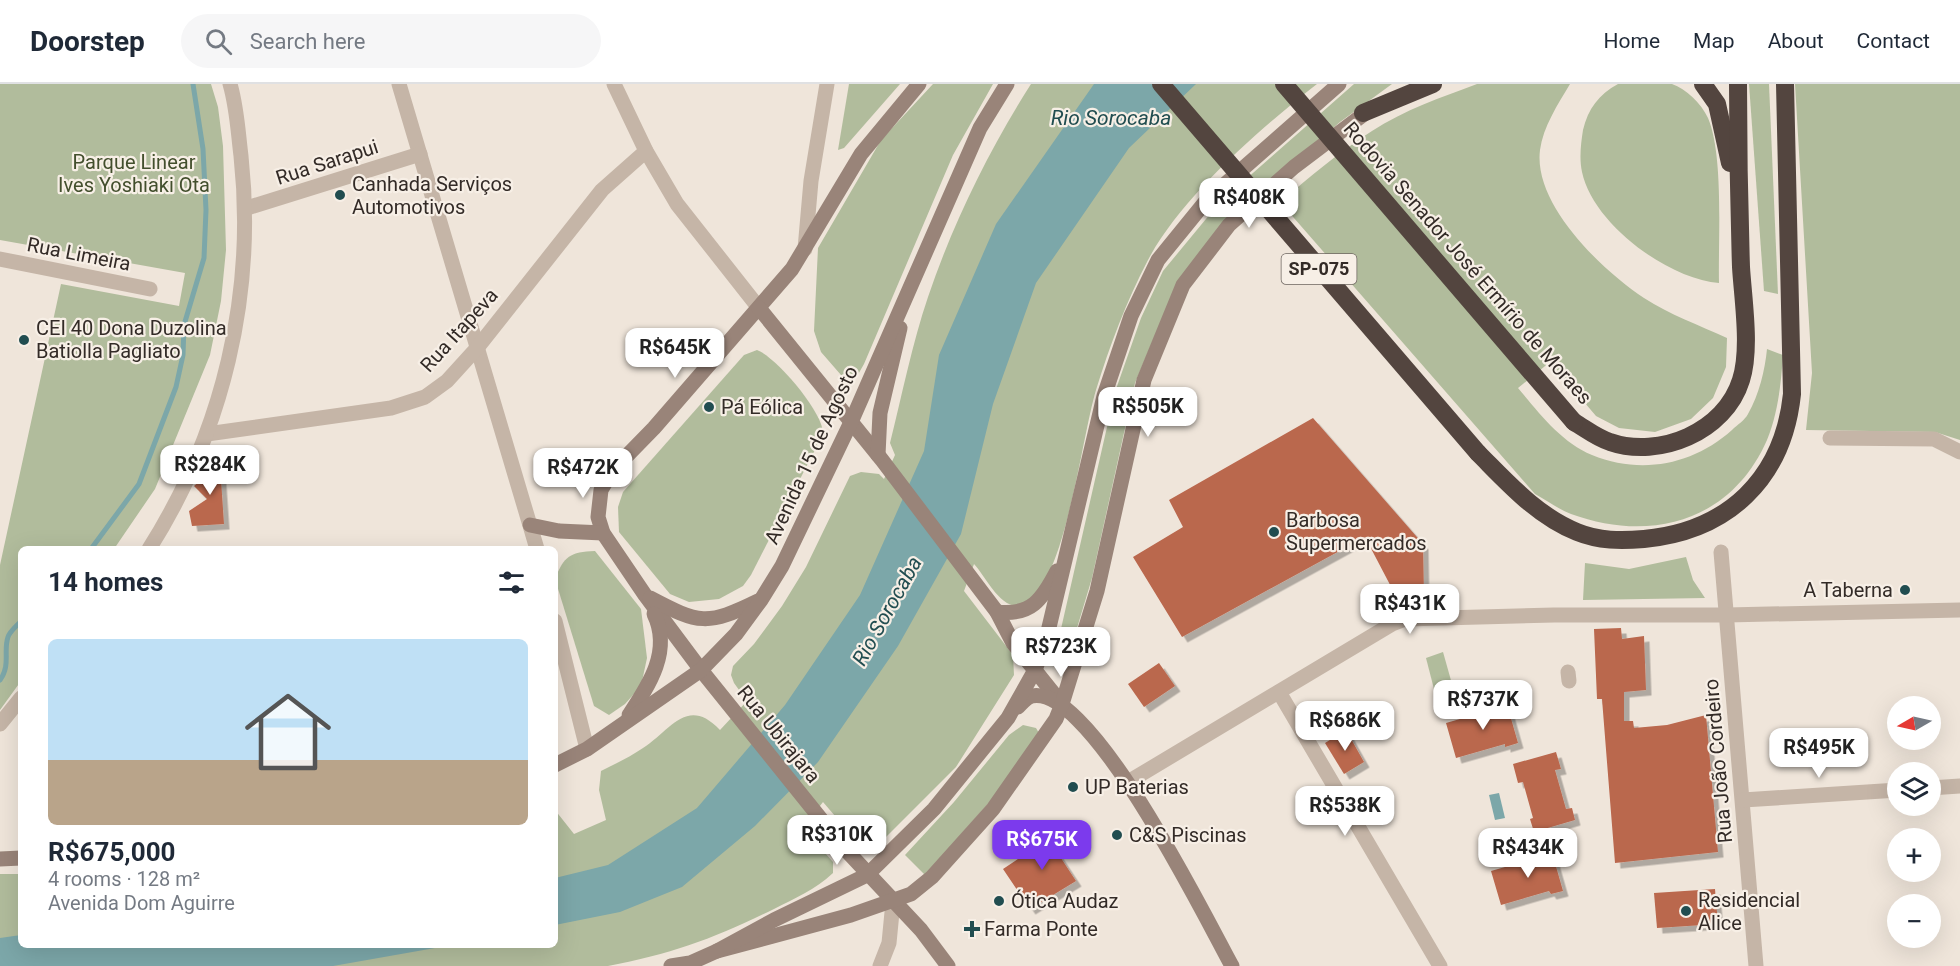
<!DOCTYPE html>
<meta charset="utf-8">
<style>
:root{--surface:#fff;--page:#f6f6f7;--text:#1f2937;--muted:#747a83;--line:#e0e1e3;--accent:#7c3aed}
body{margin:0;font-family:Roboto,sans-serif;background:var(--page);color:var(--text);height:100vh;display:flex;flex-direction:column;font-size:22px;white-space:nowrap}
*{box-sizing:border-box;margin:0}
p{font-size:20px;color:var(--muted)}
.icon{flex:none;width:33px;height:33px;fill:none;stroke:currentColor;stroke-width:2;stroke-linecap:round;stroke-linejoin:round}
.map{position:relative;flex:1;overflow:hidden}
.drawer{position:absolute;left:18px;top:462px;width:540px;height:402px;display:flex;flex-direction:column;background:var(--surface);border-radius:9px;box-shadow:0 6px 24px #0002}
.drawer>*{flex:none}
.needle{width:39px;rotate:261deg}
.buttons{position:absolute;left:1887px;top:612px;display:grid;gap:12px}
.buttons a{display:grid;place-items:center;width:54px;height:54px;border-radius:50%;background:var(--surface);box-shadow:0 6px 24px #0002;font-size:30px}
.price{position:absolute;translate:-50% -51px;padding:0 14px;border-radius:12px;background:#fff;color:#222;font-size:20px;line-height:39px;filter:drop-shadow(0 2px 3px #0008)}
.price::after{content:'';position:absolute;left:50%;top:36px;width:18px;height:14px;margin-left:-9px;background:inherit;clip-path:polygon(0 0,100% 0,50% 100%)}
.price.selected{background:var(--accent);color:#fff}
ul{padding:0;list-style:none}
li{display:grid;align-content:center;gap:12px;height:318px;padding:0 30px}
li span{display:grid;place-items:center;height:186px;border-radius:9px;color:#555}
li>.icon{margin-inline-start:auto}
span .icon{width:108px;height:108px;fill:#fffc;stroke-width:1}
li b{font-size:26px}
h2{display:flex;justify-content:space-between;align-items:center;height:72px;padding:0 30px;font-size:26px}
header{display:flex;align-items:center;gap:36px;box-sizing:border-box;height:84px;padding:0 30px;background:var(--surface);border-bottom:2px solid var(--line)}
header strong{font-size:28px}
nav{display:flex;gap:33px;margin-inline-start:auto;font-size:21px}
.search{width:420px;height:54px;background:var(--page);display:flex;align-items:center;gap:15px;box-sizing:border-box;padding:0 21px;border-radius:33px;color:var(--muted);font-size:22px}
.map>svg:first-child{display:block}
</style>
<header>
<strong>Doorstep</strong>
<div class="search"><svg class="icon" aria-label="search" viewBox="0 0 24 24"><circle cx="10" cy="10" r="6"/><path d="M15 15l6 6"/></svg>Search here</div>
<nav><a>Home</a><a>Map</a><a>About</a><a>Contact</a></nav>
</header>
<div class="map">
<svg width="1960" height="882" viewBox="0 0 1960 882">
<defs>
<filter id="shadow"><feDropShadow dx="5.5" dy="5.5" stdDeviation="0" flood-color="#0004"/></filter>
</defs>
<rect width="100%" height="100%" fill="#efe5da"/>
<g fill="#b1bc9c">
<polygon points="0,0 211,0 218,23 223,62 226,166 221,217 210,271 155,405 114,465 21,465 21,597 0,626 0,481 61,200 179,222 185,189 0,156"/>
<polygon points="849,0 900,0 844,64 838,66"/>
<polygon points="933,0 993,0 953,71 864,280 856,294 841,291 821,268 814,247 818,164 881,56"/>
<path d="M1031 0H1317C1261 44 1182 112 1148 176 1126 218 1110 261 1096 306 1082 352 1066 494 1027 519 1003 533 986 492 974 480L964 507 1013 571 1014 591 956 683 879 760 867 762 859 760 823 718 803 744 833 778V789C815 806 795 814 774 825 715 854 673 870 608 882H0V790H21V861H555V726L574 750 606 736 599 706 601 687C615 680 630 673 643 664 670 647 687 611 720 646L747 617 734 599 731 591 733 582 754 560 782 522 806 483 850 392 861 388 879 390 884 395 895 371 890 359C902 311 912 260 928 213 953 139 989 66 1031 0Z"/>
<polygon points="1354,0 1392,0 1340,38 1228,136 1161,237 1135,299 1092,494 1071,564 1068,566 1058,558 1115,308 1141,234 1163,187 1220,118"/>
<path d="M1477 0H1570C1558 20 1543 43 1540 66 1533 121 1603 187 1644 214 1670 231 1699 241 1727 254L1726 283 1713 314 1691 335 1655 348 1619 344 1596 332 1550 278 1518 304C1539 329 1561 358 1592 371 1641 391 1693 381 1732 346 1737 341 1745 336 1748 330 1759 311 1765 286 1767 265L1783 271C1781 300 1778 329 1767 356 1731 438 1650 459 1571 430 1558 425 1546 416 1535 410L1280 118C1310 93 1339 68 1372 47 1404 26 1442 13 1477 0Z"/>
<path d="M1618 0H1672C1686 5 1701 19 1708 34 1724 72 1718 155 1719 199 1668 195 1593 140 1582 88 1579 74 1581 59 1583 46 1588 25 1599 10 1618 0Z"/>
<polygon points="1749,0 1769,0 1778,210 1764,207"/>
<polygon points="1795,0 1960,0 1960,356 1935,348 1806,346 1812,289"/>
<path d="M757 266C776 273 824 329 823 350L751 491 743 502 719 515 689 518 670 510 619 448 618 423 623 408 744 271Z"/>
<path d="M595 467 641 525 647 574 641 602 625 620 609 631 594 622 555 495C564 472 570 468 595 467Z"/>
<polygon points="1686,473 1693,496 1705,514 1583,516 1585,479 1629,485"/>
<polygon points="1443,568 1452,600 1434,605 1426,574"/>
<polygon points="1023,641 1036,644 1039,649 994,713 925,791 905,771 954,718 1009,651"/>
</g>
<g fill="#7ca7a9">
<polygon points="1094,0 1196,0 1129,64 1036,199 993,320 961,450 898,562 818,678 755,742 682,803 620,828 555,841 555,794 608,781 697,724 785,621 860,511 924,367 939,271 996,140"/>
<polygon points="1499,709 1505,734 1495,736 1489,711"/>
<polygon points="21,851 21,861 452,861 333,882 0,882 0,854"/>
</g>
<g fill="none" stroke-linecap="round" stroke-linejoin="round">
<g stroke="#7ca7a9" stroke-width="5">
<polyline points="91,465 139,400 176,303 183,271 184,241 204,174 206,126 203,65 193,0"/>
<path d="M0 596C11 581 3 567 8 553 10 547 18 541 21 537"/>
</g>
</g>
<g fill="#ba674d" filter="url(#shadow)">
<polygon points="1313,334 1423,460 1424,512 1398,516 1365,453 1182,553 1133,473 1183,443 1169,416"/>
<polygon points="219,366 224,440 192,442 189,427 207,415 194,402 207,391 201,386 207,381 207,375"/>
<polygon points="1621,544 1622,555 1644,552 1646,606 1624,608 1624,637 1633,637 1634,644 1667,641 1706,631 1718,768 1615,779 1602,615 1597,615 1594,545"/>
<polygon points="1159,579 1175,602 1144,623 1128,600"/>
<polygon points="1506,617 1518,659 1505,663 1505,660 1456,674 1446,639 1495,625 1494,621"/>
<polygon points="1346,646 1364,678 1344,690 1325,659"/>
<polygon points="1556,668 1561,685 1555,686 1566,725 1572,724 1575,736 1534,748 1530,735 1533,734 1523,698 1518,699 1513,680"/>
<polygon points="1064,744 1073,757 1057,768 1076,797 1030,825 1003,785"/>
<polygon points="1551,765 1563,807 1551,810 1549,807 1501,821 1491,787 1540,773 1538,768"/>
<polygon points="1715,805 1718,840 1657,844 1654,809"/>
</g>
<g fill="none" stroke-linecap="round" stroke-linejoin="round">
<g stroke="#c5b5a7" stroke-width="15">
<polyline points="399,0 537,465"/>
<polyline points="614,0 646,67 677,120 759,224"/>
<polyline points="247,124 420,70"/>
<polyline points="805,165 811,97 827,0"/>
<polyline points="0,175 150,205"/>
<polyline points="207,350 391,324 425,313 447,297 477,264 602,106 646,67"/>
<polyline points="1830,354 1934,355 1960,368"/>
<path d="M149 465C223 348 256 210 241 72 238 48 237 24 230 0"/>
<polyline points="1721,468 1756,882"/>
<polyline points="555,537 587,665"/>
<polyline points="1568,588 1569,597"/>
<polyline points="1279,608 1440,882"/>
<polyline points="0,640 21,614"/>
<polyline points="1128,698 1392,540 1405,535 1554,531 1727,531 1960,526"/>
<polyline points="1930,704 1960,702"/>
<polyline points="1743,716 1898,706"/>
<polyline points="880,882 889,859 893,818"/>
</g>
<g stroke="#998479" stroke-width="15">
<polyline points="919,0 861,70 792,185 654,344 613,386 601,406 598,433 603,449 645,511 701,586 845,765 921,846 948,882"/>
<polyline points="759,224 882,376 997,528 1013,559 1062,620"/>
<polyline points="878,371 880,329 900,244"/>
<polyline points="530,441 559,447 603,449"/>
<path d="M650 514C699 540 707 542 758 517"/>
<path d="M997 528C1031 532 1042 516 1057 487"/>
<path d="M1018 623C1022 619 1026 613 1032 612 1091 600 1206 835 1232 882"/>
<path d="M629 631C649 601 672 567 654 530"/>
<polyline points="555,681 587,665 701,586 736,550 761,516 782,482 852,336 980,44 1007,0"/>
<polyline points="0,775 21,774"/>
<polyline points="717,867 851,831 911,810 932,793 993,725 1056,635 1062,620 1097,507 1144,296 1183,201 1229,141 1294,83 1372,24"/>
<polyline points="671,882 690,879 717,867 774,836 867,791 934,725 1008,634 1035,586 1046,556 1104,312 1131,232 1158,176 1206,117 1339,0"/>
</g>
<g stroke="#53453f" stroke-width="18">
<polyline points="1703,0 1717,20 1730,79"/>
<polyline points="1363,29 1433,0"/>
<path d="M1574 338C1586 345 1597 354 1610 358 1659 375 1725 348 1741 296 1751 265 1743 216 1741 183 1739 122 1738 61 1738 0"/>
<path d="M1478 369C1508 399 1537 432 1577 448 1599 457 1621 457 1644 455 1728 447 1783 395 1792 310L1785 0"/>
</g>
<g stroke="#53453f" stroke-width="18">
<polyline points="1161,0 1478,369"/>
<polyline points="1284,0 1574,338"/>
</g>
</g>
<g fill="#214d50" stroke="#f7efe6" stroke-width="2">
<circle cx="340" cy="111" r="6"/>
<circle cx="24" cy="256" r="6"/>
<circle cx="709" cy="323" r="6"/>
<circle cx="1274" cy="448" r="6"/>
<circle cx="1905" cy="506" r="6"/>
<circle cx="1073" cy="703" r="6"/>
<circle cx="1117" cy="751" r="6"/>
<circle cx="999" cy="817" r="6"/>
<circle cx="1686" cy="827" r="6"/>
<path d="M969 836h6v6h6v6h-6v6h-6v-6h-6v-6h6z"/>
</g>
<g text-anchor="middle" stroke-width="4.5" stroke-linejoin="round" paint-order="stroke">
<rect fill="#f7efe6" stroke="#6e6660" stroke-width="1.5" x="1281.5" y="170" width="75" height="30" rx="4.5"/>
<g font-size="18" font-weight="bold" fill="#332b27">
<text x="1319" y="191">SP-075</text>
</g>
<g font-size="20" fill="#434f2d" stroke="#f7efe6">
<text x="134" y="85">Parque Linear<tspan x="134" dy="23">Ives Yoshiaki Ota</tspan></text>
</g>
<g font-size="20" fill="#332b27" stroke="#f7efe6">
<text transform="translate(327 78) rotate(-18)" y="7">Rua Sarapui</text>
<text transform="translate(79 170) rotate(11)" y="7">Rua Limeira</text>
<text transform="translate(1468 179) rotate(49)" y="7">Rodovia Senador José Ermírio de Moraes</text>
<text transform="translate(459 246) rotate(-48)" y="7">Rua Itapeva</text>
<text transform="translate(811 371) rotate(-65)" y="7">Avenida 15 de Agosto</text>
<text transform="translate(779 650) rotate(51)" y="7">Rua Ubirajara</text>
<text transform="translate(1718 677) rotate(-95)" y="7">Rua João Cordeiro</text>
</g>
<g font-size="20" fill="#332b27" stroke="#f7efe6" text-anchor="start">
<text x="352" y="107">Canhada Serviços<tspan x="352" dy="23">Automotivos</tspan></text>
<text x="36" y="251">CEI 40 Dona Duzolina<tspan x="36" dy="23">Batiolla Pagliato</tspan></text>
<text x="721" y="330">Pá Eólica</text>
<text x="1286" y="443">Barbosa<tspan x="1286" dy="23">Supermercados</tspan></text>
<text x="1893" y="513" text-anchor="end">A Taberna</text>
<text x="1085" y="710">UP Baterias</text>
<text x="1129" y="758">C&amp;S Piscinas</text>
<text x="1698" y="823">Residencial<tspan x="1698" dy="23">Alice</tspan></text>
<text x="1011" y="824">Ótica Audaz</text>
<text x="984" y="852">Farma Ponte</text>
</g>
<g font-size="21" font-style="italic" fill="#214d50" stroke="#f7efe6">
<text x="1111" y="41">Rio Sorocaba</text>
<text transform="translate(887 527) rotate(-61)" y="7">Rio Sorocaba</text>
</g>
</g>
</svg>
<div class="buttons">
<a><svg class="needle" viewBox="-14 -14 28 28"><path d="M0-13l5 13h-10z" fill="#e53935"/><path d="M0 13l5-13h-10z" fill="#747a83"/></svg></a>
<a><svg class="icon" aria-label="layers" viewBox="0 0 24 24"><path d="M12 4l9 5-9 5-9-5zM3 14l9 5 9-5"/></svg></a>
<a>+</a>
<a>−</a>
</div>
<b class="price" style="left:1249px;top:145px">R$408K</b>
<b class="price" style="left:675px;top:295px">R$645K</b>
<b class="price" style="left:1148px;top:354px">R$505K</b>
<b class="price" style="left:210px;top:412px">R$284K</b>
<b class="price" style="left:583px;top:415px">R$472K</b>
<b class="price" style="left:1410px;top:551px">R$431K</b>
<b class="price" style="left:1061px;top:594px">R$723K</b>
<b class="price" style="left:1483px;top:647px">R$737K</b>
<b class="price" style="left:1345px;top:668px">R$686K</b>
<b class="price" style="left:1819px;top:695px">R$495K</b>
<b class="price" style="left:1345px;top:753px">R$538K</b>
<b class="price" style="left:837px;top:782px">R$310K</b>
<b class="price selected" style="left:1042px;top:787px">R$675K</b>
<b class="price" style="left:1528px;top:795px">R$434K</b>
<section class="drawer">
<h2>14 homes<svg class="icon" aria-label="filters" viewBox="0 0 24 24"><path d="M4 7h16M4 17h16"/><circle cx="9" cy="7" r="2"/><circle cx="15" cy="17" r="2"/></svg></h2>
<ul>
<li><span style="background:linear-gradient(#bfe0f5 65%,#b9a48a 0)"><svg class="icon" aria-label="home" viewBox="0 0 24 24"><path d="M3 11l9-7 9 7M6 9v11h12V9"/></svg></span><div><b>R$675,000</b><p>4 rooms · 128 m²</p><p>Avenida Dom Aguirre</p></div></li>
</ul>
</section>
</div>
